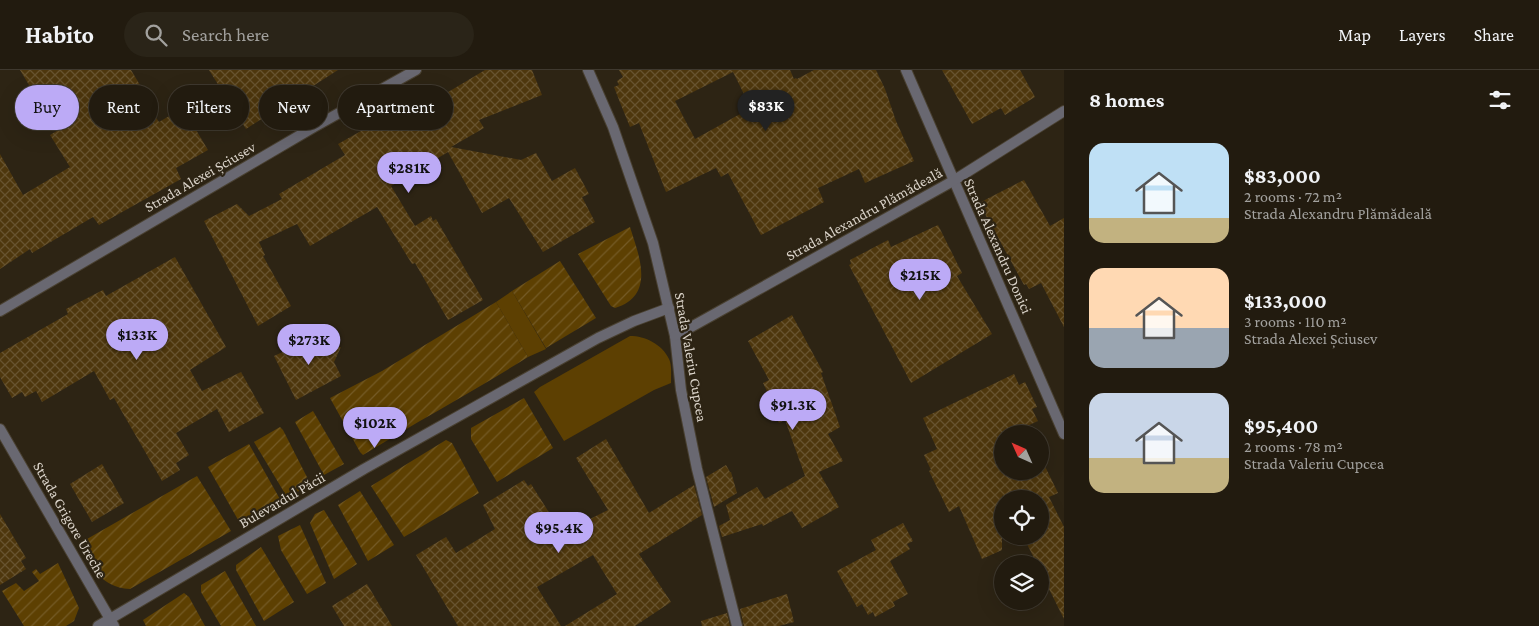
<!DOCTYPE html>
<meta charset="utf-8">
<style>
:root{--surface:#221b0f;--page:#2a2418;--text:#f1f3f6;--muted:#a2a19e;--line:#3f392f;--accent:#bcaaf6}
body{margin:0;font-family:"Crimson Pro",serif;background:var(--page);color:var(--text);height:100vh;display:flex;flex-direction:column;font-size:19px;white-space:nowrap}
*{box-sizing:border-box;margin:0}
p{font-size:16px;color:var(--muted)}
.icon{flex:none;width:28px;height:28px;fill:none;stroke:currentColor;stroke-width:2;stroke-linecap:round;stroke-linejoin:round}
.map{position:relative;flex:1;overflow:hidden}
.details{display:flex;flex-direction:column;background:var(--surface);width:475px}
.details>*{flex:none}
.banner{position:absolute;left:15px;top:15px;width:475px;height:45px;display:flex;gap:10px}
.needle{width:32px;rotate:315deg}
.controls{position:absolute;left:994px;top:355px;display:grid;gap:10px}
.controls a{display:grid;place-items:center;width:55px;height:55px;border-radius:50%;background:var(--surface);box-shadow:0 5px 20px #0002,0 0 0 1px var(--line);font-size:25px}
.price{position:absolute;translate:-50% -42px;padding:0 11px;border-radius:18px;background:var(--accent);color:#111;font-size:16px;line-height:32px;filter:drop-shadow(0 1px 2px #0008)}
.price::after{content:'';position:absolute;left:50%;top:30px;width:15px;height:11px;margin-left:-8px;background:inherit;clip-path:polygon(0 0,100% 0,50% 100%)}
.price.selected{background:#222;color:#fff}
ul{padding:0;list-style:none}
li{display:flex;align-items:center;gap:15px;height:125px;padding:0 25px}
li span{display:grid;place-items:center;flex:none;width:140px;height:100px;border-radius:15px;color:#555}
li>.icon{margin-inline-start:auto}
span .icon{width:60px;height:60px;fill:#fffc;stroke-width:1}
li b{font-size:21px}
h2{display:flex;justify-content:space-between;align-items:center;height:60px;padding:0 25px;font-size:21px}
.chip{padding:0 18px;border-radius:22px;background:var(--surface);box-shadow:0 5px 20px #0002,0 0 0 1px var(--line);font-size:18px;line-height:45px}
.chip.selected{background:var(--accent);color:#111}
header{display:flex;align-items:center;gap:30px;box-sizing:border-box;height:70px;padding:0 25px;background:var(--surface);border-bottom:1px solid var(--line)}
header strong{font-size:24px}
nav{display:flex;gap:28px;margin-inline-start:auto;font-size:18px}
.search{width:350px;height:45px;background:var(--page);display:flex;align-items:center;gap:12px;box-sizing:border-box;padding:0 18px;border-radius:28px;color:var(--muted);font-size:19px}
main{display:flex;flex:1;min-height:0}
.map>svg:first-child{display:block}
</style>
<header>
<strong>Habito</strong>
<div class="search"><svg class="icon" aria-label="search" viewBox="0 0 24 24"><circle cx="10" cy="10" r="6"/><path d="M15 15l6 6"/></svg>Search here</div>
<nav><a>Map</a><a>Layers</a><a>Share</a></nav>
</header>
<main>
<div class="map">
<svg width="1064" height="556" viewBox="0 0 1064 556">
<defs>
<pattern id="garden-furrows" width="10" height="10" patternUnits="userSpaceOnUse" patternTransform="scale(1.25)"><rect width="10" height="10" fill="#5d4002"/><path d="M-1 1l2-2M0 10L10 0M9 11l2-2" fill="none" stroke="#745b26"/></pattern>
<pattern id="building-cross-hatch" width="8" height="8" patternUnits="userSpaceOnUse" patternTransform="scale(1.25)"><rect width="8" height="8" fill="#4e370d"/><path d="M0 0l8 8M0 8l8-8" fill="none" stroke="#67532f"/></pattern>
</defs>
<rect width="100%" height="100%" fill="#2d2414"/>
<g fill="#5d4002">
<polygon points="512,221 546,279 528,287 496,232"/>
<path d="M630 266C645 266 662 274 669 289 672 294 671 306 671 313L654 320 564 371 534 322 540 317Z"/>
</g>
<g fill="url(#garden-furrows)">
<path d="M630 157C639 186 656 225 615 238L611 236 578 184Z"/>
<polygon points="560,191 596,248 546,278 512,221"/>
<path d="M496 232 528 287C474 321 418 351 363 385L360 382 330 328 382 301Z"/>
<polygon points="524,328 553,378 497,412 471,369 471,358"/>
<polygon points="313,341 344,394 324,405 295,352"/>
<polygon points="280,357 283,360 311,415 287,427 254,372"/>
<polygon points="446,370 452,373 479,423 404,467 371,416"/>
<polygon points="249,374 281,431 241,455 208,397"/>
<path d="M197 406 231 461 130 519C99 517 94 497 80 473Z"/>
<polygon points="360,421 394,475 368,491 338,435"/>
<polygon points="324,440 357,494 334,509 310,453 315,444"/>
<polygon points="300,455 326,513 307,524 281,480 278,466"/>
<polygon points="261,477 294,532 264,551 236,500 236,495"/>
<polygon points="58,493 79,538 74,551 66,556 24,556 2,521 16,513 24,521 39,511 32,502 36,499 40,504"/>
<polygon points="225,501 256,556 221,556 201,522 201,515"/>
<polygon points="184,523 189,527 205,556 146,556 143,550"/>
</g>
<g fill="url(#building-cross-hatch)" fill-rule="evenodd">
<polygon points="20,0 131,0 140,15 135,17 159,52 183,38 208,80 176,98 181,109 99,155 93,147 32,183 30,179 0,199 0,84 23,125 70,97 50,65 70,53 50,16 35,25"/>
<polygon points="209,0 338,0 246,59"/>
<polygon points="485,0 532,0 542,25 479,50 484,58 451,77 521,90 536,83 552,111 575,98 589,124 582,127 595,152 543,182 509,128 482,143 448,82 391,116 415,156 431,146 433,151 436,149 483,230 448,250 415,193 412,194 377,137 310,176 297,154 259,172 265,185 263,186 291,236 258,256 204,151 237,134 249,146 282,129 279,124 345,85 338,74 393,43 398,52"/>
<path d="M619 0H790L794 9 796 8 797 9 814 0H876L885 19 896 51 914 91 865 113 859 99 818 118 824 132 761 165 728 103 721 107 716 98 666 122 639 53 630 57 621 35 614 17 619 15 617 11 623 7ZM733 2 751 38 695 69 675 31Z"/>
<polygon points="942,0 1020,0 1035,27 1005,45 1001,38 972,54"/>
<polygon points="1024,110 1050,156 1064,148 1064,257 1041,213 1029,219 1026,214 1024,215 979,133"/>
<polygon points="938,155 962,203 957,206 992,264 911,313 849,195 851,194 850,190 888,170 891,177"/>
<polygon points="175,187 226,277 190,300 202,321 241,302 264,343 229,362 217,339 176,363 189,385 176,393 180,400 162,411 114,328 110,330 94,301 42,332 36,321 25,327 22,322 12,328 0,307 0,283 68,244 66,239 103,220 106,226"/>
<polygon points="792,245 823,302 821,303 840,357 828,364 843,391 819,402 839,437 802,458 792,441 763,456 762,454 722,467 719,456 730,450 726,435 757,417 765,429 805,406 785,350 779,353 770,327 763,313 769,310 748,271"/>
<polygon points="319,265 326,277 341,277 334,292 341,306 296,330 274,286"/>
<polygon points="1014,304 1019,315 1025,312 1037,337 1032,339 1038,351 1025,357 1029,364 1002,364 1002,401 1040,401 1040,386 1058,423 1049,427 1064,457 1064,549 1040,501 1040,494 1037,494 1023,466 1040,466 1040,429 1004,429 1002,425 1002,480 982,489 959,436 949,442 929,401 931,400 924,385 937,379 923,348"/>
<polygon points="606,369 649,443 694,415 702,445 639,484 671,532 635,556 565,556 617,524 593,485 537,517 561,556 458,556 416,485 446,467 456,483 495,459 483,435 524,410 528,416 531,414 562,463 608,440 576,388"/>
<polygon points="102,394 124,433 92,452 70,414"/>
<polygon points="726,395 730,402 731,402 737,423 714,437 706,407"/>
<polygon points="0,444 26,488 21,491 26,499 0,515"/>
<polygon points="903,453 913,471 907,474 910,479 890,491 908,524 893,532 895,536 875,547 873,542 868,545 862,534 857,537 837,501 876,480 871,470"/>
<polygon points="367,514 392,556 344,556 332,536"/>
<polygon points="787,524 794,552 779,556 744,556 740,539"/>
<polygon points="727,543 730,556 702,556 701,551"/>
</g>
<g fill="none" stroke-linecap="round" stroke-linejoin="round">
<g stroke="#494031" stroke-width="12">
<g id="minor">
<polyline points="588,0 613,57 653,173 675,266 681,320 697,399 737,556"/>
<polyline points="906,0 1064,364"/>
<polyline points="0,241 314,57 416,0"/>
<polyline points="675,266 953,111 1064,41"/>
<polyline points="0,359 114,556"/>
<polyline points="98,556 364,399 598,268 634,251 669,238"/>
</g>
</g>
<use href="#minor" stroke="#696871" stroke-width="10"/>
</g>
<g text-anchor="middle" stroke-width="4.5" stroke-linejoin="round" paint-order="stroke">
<g font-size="15" fill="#dad3c9" stroke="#2d2414">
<text transform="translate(200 107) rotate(-30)" y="5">Strada Alexei Șciusev</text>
<text transform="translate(864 144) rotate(-29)" y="5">Strada Alexandru Plămădeală</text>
<text transform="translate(998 176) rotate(66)" y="5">Strada Alexandru Donici</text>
<text transform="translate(691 287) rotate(80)" y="5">Strada Valeriu Cupcea</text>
<text transform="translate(282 430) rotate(-30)" y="5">Bulevardul Păcii</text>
<text transform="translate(70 450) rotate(60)" y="5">Strada Grigore Ureche</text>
</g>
</g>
</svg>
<div class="controls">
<a><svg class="needle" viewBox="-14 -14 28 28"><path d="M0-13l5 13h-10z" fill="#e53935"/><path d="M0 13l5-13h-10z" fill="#a2a19e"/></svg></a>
<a><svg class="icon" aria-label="locate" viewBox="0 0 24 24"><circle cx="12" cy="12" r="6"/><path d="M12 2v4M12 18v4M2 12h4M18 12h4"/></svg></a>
<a><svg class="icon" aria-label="layers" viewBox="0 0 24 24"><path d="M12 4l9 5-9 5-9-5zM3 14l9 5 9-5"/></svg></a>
</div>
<b class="price selected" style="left:766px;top:62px">$83K</b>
<b class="price" style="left:409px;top:124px">$281K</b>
<b class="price" style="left:920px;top:231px">$215K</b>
<b class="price" style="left:137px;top:291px">$133K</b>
<b class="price" style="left:309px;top:296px">$273K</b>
<b class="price" style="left:793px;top:361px">$91.3K</b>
<b class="price" style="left:375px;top:379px">$102K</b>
<b class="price" style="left:559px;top:484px">$95.4K</b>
<div class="banner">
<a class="chip selected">Buy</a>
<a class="chip">Rent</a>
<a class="chip">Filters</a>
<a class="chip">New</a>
<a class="chip">Apartment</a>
</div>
</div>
<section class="details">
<h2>8 homes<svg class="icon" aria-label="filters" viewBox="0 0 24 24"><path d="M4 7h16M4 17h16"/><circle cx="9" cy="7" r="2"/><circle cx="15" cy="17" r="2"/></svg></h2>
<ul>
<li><span style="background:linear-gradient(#bfe0f5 75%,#c2b280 0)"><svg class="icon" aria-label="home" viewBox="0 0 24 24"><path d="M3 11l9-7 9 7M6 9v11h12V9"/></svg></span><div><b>$83,000</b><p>2 rooms · 72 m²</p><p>Strada Alexandru Plămădeală</p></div></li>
<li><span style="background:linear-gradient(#ffd9b3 60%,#9aa5b1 0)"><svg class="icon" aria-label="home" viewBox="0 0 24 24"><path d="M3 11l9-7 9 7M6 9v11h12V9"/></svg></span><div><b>$133,000</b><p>3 rooms · 110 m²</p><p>Strada Alexei Șciusev</p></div></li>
<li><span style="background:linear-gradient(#c9d6e8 65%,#c2b280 0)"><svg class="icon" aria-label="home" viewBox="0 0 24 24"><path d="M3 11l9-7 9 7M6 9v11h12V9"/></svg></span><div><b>$95,400</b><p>2 rooms · 78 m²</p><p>Strada Valeriu Cupcea</p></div></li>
</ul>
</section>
</main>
